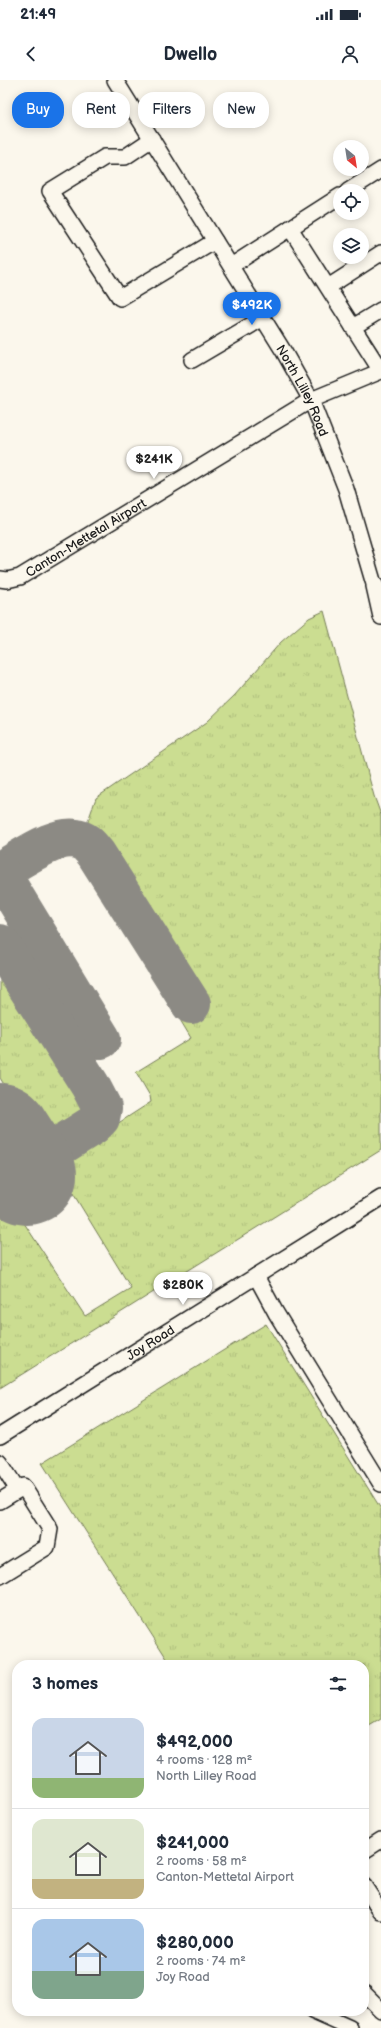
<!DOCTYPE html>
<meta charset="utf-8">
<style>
:root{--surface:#fff;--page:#f2f2f3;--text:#1f2937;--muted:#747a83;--line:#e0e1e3;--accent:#1a73e8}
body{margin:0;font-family:"Balsamiq Sans",sans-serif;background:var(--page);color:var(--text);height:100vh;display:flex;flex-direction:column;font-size:15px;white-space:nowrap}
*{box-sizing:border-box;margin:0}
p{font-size:13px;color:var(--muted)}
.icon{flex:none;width:22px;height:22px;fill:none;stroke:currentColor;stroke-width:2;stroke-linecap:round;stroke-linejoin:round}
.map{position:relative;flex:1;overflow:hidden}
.side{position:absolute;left:12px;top:1580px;width:357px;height:356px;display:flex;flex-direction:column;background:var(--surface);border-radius:16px;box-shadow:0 2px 10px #0003}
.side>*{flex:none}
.hud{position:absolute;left:12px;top:12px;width:357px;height:36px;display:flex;gap:8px}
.needle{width:26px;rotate:150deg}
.fabs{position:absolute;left:333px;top:60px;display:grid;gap:8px}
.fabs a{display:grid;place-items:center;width:36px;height:36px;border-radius:50%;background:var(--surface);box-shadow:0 2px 10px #0003;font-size:20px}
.price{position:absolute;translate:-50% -34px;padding:0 9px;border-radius:14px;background:#fff;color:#222;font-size:13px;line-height:26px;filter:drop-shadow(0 1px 2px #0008)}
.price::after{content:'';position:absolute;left:50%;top:24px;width:12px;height:9px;margin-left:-6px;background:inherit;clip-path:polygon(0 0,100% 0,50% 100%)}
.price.selected{background:var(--accent);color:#fff}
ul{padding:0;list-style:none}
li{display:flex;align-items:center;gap:12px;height:100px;padding:0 20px}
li+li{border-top:1px solid var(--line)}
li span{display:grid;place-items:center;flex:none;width:112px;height:80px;border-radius:12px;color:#555}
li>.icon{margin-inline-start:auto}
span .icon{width:48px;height:48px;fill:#fffc;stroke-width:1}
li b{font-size:17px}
h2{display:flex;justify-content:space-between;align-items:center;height:48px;padding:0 20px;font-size:17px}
.tag{padding:0 14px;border-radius:16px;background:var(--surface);box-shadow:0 2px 10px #0003;font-size:14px;line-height:36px}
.tag.selected{background:var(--accent);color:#fff}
.status{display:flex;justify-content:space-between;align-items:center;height:28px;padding:0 20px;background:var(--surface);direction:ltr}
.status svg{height:11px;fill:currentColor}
header{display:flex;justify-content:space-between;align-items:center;height:52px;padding:0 20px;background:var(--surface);font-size:18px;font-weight:700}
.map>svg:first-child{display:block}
</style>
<div class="status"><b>21:49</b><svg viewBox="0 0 49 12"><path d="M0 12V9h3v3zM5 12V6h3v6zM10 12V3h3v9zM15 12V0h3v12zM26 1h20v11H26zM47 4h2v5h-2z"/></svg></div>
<header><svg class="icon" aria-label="back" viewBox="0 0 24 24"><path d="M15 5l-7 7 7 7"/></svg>Dwello<svg class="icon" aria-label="person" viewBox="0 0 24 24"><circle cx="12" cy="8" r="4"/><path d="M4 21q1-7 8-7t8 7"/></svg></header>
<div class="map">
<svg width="381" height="1948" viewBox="0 0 381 1948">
<defs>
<pattern id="grass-tufts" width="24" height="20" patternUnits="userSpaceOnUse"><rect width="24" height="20" fill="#cbdd91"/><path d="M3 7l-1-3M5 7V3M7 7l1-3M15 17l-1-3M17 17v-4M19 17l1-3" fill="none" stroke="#aebd7c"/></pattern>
</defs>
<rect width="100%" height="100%" fill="#fbf7ec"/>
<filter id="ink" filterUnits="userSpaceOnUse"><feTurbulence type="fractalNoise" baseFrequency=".025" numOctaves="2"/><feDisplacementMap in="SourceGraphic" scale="8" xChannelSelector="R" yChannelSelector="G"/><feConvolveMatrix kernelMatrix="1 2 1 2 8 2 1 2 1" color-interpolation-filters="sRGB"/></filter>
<g filter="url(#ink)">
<g fill="url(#grass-tufts)" stroke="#747c56">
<polygon points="324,531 374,716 381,735 381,1070 0,1308 0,1118 5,1114 85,1236 131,1208 55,1084 151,1022 150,1016 136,992 191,958 179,938 202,924 199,916 96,756 88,750 88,741 96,718 207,642 235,615 281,562 309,538"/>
<path d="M0 884 77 1007C80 1014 84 1021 83 1028 83 1041 57 1053 47 1057L32 1049 0 998Z"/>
<polygon points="266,1244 381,1429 381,1639 364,1649 364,1585 171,1585 42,1383"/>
</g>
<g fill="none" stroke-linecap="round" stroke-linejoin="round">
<g stroke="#8c8a84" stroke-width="40">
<path d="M0 791C19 781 58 751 80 760 87 762 91 768 96 774L191 924"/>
<polyline points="0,793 101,959"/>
<polyline points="0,864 90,1005 102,1028 100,1038 93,1045 0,1104"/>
</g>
<polyline stroke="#8c8a84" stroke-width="100" points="0,1053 27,1095"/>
<g stroke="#1c1c1c" stroke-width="18">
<g id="minor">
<path id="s1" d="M115 0 284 272 311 320 346 409 373 501 381 515"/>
<polyline points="152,59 125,77 105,77 50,111 120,218 215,161"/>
<polyline points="348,111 381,90"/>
<polyline points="290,148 381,291"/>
<polyline points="231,186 340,116"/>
<polyline points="328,207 381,173"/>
<polyline points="353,247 381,230"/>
<polyline points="192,280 263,238"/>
<path id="s2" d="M0 499 7 500 20 497 311 320 381 291"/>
<polyline points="374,506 381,537"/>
<polyline points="256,1196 276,1233 381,1404"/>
<path id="s3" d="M0 1356 381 1118"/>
<polyline points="0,1382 18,1410 23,1406 50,1449 47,1467 0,1496"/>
<polyline points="0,1421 18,1410"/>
<polyline points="364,1771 381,1760"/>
<polyline points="364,1806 381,1832"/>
<polyline points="364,1913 381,1930"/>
<polyline points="312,1931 350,1948"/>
</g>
</g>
<use href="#minor" stroke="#fbf7ec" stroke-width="15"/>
</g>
</g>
<g text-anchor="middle" stroke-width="3" stroke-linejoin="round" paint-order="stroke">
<g font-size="13" fill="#1c1c1c" stroke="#fbf7ec">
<text dy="5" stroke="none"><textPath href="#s1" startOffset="363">North Lilley Road</textPath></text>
<text dy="5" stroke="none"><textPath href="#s2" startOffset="97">Canton-Mettetal Airport</textPath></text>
<text dy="5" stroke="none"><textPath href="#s3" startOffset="177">Joy Road</textPath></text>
</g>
</g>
</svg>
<div class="fabs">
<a><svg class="needle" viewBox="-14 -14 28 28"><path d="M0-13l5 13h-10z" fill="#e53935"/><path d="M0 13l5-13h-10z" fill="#747a83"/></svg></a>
<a><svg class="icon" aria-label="locate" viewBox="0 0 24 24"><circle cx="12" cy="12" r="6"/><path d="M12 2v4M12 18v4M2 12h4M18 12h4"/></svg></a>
<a><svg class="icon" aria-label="layers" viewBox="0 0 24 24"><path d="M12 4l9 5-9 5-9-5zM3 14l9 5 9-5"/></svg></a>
</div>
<b class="price selected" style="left:252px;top:246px">$492K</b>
<b class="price" style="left:154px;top:400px">$241K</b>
<b class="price" style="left:183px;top:1226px">$280K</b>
<div class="hud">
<a class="tag selected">Buy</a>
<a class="tag">Rent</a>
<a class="tag">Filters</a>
<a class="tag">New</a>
</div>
<section class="side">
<h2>3 homes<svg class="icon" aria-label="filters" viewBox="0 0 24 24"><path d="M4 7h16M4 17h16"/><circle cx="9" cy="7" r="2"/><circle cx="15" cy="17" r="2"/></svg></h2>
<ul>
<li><span style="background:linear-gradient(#c9d6e8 75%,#8fb573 0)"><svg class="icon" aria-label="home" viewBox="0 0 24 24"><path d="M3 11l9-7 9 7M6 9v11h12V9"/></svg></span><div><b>$492,000</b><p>4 rooms · 128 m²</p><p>North Lilley Road</p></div></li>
<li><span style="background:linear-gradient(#dfe7d0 75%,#c2b280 0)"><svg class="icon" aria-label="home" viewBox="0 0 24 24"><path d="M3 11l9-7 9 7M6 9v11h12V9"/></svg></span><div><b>$241,000</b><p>2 rooms · 58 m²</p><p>Canton-Mettetal Airport</p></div></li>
<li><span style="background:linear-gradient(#a9c7e8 65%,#7fa58c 0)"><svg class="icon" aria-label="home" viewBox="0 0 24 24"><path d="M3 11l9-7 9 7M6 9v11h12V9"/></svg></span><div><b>$280,000</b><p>2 rooms · 74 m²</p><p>Joy Road</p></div></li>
</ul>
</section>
</div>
